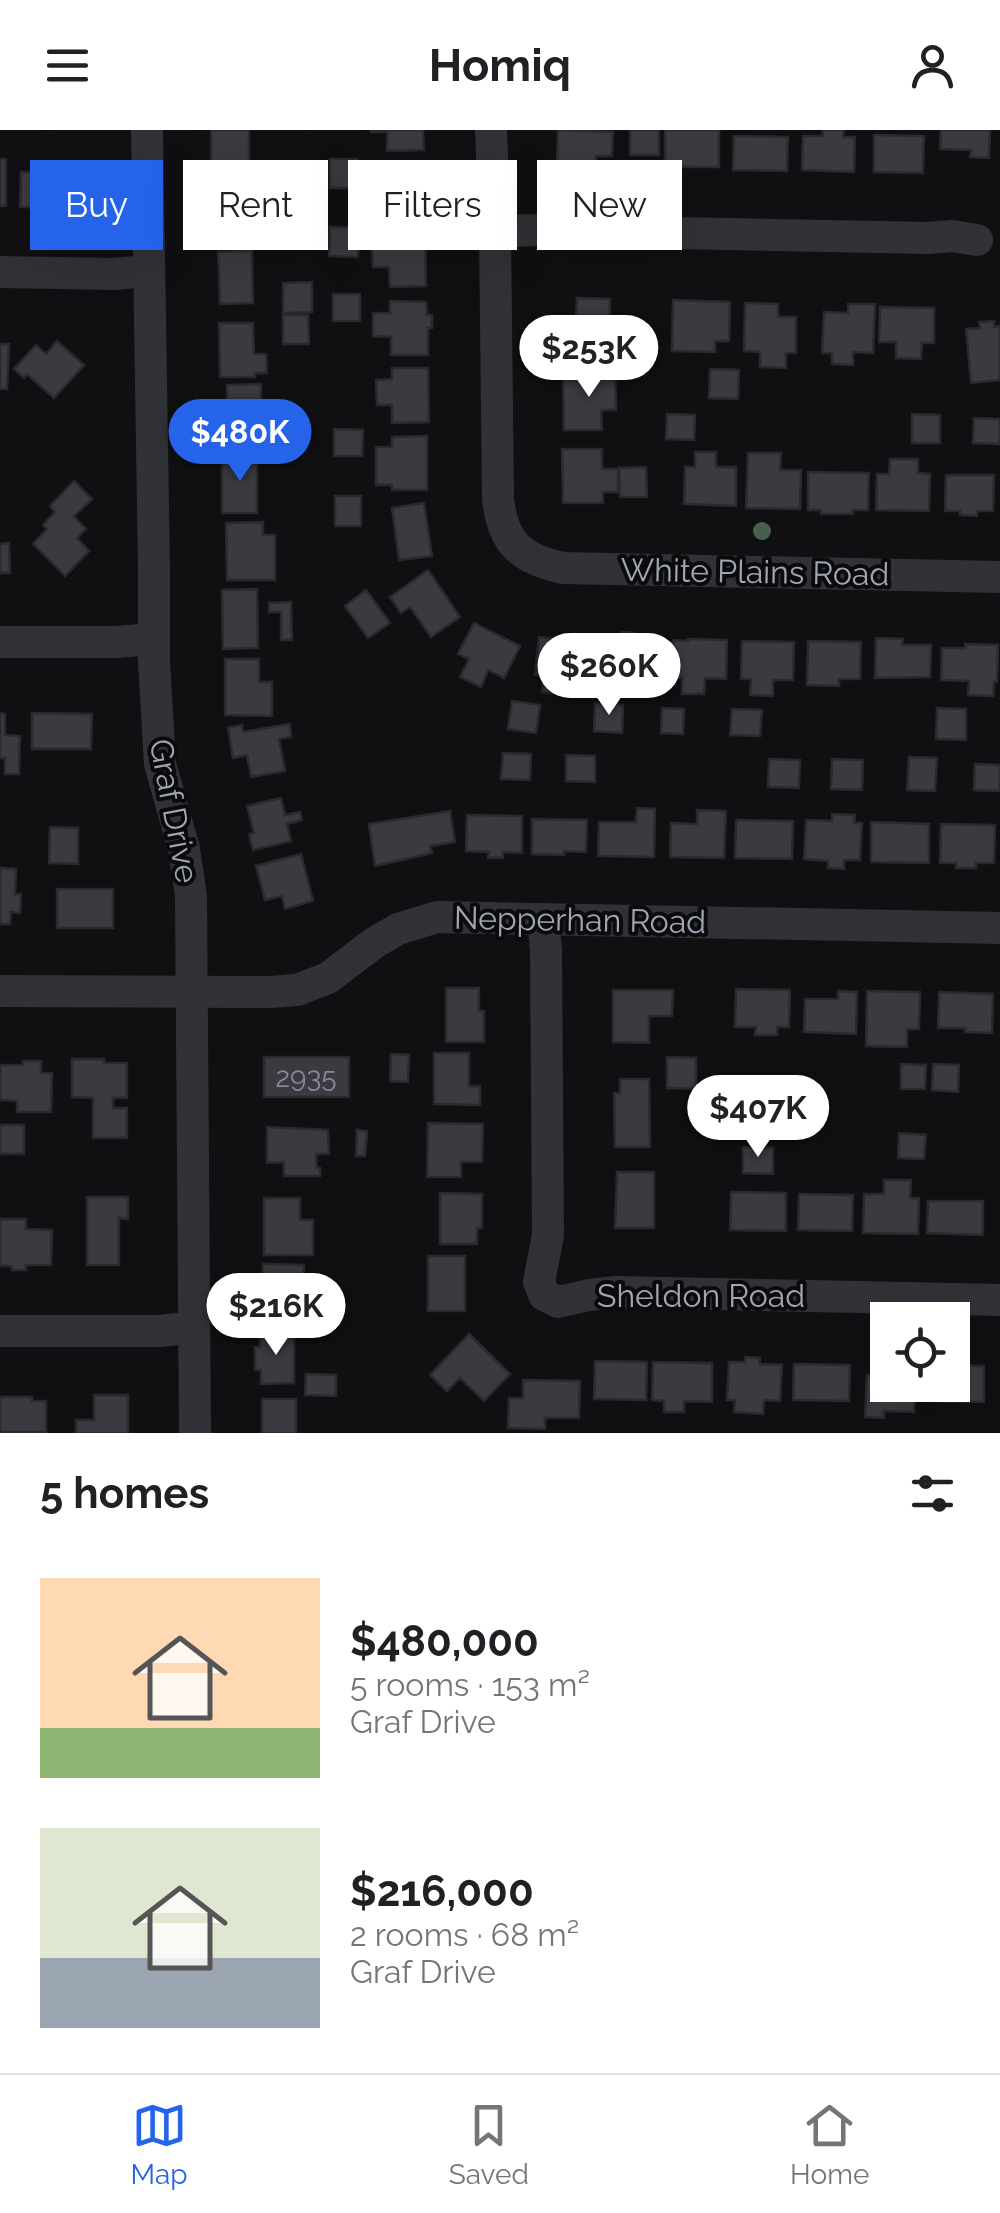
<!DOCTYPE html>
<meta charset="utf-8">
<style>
:root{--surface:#fff;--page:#f2f2f2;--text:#202124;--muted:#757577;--line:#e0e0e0;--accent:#2563eb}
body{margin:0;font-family:Raleway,sans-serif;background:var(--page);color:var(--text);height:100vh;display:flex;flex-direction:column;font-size:38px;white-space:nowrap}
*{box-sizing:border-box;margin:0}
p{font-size:32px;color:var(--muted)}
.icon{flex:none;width:55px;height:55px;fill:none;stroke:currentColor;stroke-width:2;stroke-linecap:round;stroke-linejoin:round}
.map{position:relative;height:1303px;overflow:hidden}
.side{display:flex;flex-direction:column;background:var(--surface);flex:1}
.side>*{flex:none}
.banner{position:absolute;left:30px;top:30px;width:940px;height:90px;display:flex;gap:20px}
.tools{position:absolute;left:870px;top:1172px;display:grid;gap:20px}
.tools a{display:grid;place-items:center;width:100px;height:100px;border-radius:0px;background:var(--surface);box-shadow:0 10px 40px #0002;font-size:50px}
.price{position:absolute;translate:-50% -85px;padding:0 22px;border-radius:35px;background:#fff;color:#222;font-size:32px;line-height:65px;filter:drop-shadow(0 2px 5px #0008)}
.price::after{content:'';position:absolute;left:50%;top:60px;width:30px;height:22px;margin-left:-15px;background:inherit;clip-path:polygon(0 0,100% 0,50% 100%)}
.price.current{background:var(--accent);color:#fff}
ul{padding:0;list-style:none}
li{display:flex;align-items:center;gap:30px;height:250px;padding:0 40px}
li span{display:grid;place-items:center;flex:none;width:280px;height:200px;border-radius:0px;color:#555}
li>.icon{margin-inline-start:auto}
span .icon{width:120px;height:120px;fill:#fffc;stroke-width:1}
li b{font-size:42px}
h2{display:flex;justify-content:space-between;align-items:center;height:120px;padding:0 40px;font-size:42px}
.chip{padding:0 35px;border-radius:0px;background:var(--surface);box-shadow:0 10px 40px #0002;font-size:35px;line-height:90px}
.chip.current{background:var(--accent);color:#fff}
header{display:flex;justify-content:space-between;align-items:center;height:130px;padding:0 40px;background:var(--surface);font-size:45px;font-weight:700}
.menu{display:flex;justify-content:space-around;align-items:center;height:140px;border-top:2px solid var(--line);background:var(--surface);font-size:28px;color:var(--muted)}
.menu a{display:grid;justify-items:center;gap:5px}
.menu .current{color:var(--accent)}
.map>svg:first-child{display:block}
</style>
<header><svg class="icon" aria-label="menu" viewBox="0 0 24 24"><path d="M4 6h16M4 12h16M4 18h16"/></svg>Homiq<svg class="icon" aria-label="person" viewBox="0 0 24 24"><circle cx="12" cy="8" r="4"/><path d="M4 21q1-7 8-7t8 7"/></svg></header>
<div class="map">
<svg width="1000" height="1303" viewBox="0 0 1000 1303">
<rect width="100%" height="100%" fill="#101012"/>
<g fill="#3a3a40" stroke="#2a2a2e" stroke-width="2.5">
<rect x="211" y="0" width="38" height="44"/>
<polygon points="371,0 423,0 424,20 387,21 387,2 371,2"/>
<polygon points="558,0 613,2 612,26 596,26 596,36 557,35"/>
<rect x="630" y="0" width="29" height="25"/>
<rect x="665" y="0" width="54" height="37"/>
<polygon points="823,0 844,0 843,7 855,7 854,42 802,40 803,6 823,6"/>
<polygon points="941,0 990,0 989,28 970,27 971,20 940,19"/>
<polygon points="874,5 924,6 923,43 874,42"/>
<polygon points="734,6 788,7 787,41 733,40"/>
<rect x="0" y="29" width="6" height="47"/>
<rect x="330" y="29" width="27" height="29"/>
<polygon points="432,35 430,88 395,89 394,63 380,64 380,45 394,45 393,36"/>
<polygon points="21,42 79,43 79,78 20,77"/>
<polygon points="248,53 249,105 215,106 214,54"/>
<polygon points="277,85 306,85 306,114 278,115"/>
<polygon points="330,97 359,98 358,127 329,126"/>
<polygon points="425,103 426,156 390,157 389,137 373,137 372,115 390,114 390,104"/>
<polygon points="252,121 253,173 220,174 218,122"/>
<polygon points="312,152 312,182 283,183 283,153"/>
<rect x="333" y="164" width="27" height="27"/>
<polygon points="577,168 610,169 609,221 560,220 561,189 576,190"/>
<polygon points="673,170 730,172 729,211 715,211 715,222 672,221"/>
<polygon points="390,171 426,172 427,185 432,185 432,198 428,198 428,225 391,225 391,207 373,206 373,183 390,183"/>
<polygon points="745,173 778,174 778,187 796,187 796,223 786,223 786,238 760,237 760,222 744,221"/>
<polygon points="848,174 875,174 873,223 853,222 853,235 832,234 832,223 822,223 824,182 848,183"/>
<polygon points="880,177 934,178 934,213 922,213 921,229 896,228 896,212 879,212"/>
<polygon points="283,185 308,185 309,214 283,214"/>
<polygon points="994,191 994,197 1000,196 1000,250 971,253 966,199 980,198 979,192"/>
<polygon points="219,193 253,193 254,224 266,224 267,243 255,243 255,247 220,247"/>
<polygon points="57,211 84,235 54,268 27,244 24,248 14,239 36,215 46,224"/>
<polygon points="0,214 9,214 7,259 0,259"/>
<polygon points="615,236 616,280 601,280 602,300 564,300 563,248 597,247 597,237"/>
<polygon points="392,238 428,238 429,292 392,293 392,275 377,275 376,250 392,249"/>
<polygon points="710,239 739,240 738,269 709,268"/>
<polygon points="261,254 261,271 271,271 271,294 261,295 262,316 227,316 227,255"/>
<polygon points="667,284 695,285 694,310 666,309"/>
<polygon points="912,284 940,285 940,313 912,313"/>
<polygon points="974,288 1000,289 1000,314 973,313"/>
<polygon points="334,299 363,300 362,326 334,326"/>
<polygon points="427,306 427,360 392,360 392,355 376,355 376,317 392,317 392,307"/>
<polygon points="562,319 602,319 602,339 618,339 618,362 603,362 603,373 563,373"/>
<polygon points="695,322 716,322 716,337 736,337 736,376 684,374 685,337 695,337"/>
<polygon points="748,323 781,323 780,340 801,340 800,379 746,378"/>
<rect x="222" y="325" width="35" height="58"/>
<polygon points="890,329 918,329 918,343 930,344 929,381 876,380 877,344 889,344"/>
<polygon points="646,337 647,367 620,367 619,338"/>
<polygon points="808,342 869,343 868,380 853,380 853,384 821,384 821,380 808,380"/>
<polygon points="946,345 994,345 993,381 977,381 977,386 960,385 960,381 945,381"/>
<polygon points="74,351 92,369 74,386 86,399 77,408 89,421 65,446 33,414 47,399 43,395 55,382 50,376"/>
<rect x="335" y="366" width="26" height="30"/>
<polygon points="424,373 432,426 399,430 392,378"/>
<polygon points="263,392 263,405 275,405 275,450 227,450 226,393"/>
<polygon points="9,413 10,443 0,443 0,414"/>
<polygon points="428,440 460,487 431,507 410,477 401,483 390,467"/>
<polygon points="257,459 258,518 223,519 222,460"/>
<polygon points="366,460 390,493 368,508 345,476"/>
<polygon points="291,472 292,510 281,510 281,482 269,482 269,473"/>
<polygon points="474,493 520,516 504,548 488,540 481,557 460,547 469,529 458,524"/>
<polygon points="622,502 635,503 635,506 662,507 662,544 627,543 627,552 607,551 608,507 622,507"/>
<polygon points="539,507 591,513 586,551 567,549 565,565 542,562 544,546 535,545"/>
<polygon points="876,508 903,509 902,515 931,515 930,547 875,548"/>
<polygon points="688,509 727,510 726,549 705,548 704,564 682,564 682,548 671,548 673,510 688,511"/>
<polygon points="742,511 794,512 793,550 773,550 773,566 750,565 751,549 741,549"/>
<polygon points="808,511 861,512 860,549 839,549 839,556 807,555"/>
<polygon points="965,514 998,515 997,552 994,552 993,566 968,565 969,551 941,550 942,518 965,518"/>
<polygon points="225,529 259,529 259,552 272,552 272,586 225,585"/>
<polygon points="512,571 540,575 536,603 508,599"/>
<polygon points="595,573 623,575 622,603 594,601"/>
<polygon points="662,578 684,579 683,604 661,603"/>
<polygon points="937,578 966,579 966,610 936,609"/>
<polygon points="732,579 762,580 760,606 730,605"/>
<polygon points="0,583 5,584 5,605 20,606 19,644 5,644 5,628 0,628"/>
<polygon points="32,583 92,584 91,619 32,619"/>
<polygon points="290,594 291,607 279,609 285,641 251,647 247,625 233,628 228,598 242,595 243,602"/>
<polygon points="503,623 531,624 530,650 501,649"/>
<polygon points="566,625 595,626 595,652 566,651"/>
<polygon points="909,627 937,628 935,661 907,660"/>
<polygon points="769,629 800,630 799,658 768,657"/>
<polygon points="832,629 863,630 862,660 831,659"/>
<polygon points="975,634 1000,635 1000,661 974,660"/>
<polygon points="281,668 285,685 300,682 302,690 287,694 291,711 253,720 249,704 254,703 247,676"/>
<polygon points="637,678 655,679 654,727 598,726 599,692 636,692"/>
<polygon points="697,680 726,681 724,728 670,727 671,693 697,694"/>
<polygon points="450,681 455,712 430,716 432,723 375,736 369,694"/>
<polygon points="832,684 855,685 854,693 862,693 860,730 844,730 844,739 828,738 828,731 804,729 806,690 832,691"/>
<polygon points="467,685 522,686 522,723 503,722 503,728 488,728 489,722 466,721"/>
<polygon points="532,689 587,690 586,722 564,721 564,725 532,724"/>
<polygon points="736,690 793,691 792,729 735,728"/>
<polygon points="871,692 929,694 929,733 871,732"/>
<polygon points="941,694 995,695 994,733 976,733 976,738 956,738 956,733 940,733"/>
<polygon points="50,697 78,698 78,734 49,733"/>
<polygon points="301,724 313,771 285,779 282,766 265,770 256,736"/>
<polygon points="0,738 16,739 15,764 21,764 20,783 11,782 10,794 0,794"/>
<rect x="57" y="759" width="56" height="39"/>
<polygon points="446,858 479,858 479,881 484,881 484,912 446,912"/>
<polygon points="736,859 790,860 789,897 777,897 777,905 755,905 756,897 735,897"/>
<polygon points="613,860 673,860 672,886 649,886 649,913 613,912"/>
<polygon points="838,861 857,862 856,904 804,902 805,869 838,869"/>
<polygon points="867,861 920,862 919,899 907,899 907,917 866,916"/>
<polygon points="939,862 993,864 992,903 965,902 966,898 938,898"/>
<polygon points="434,923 469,923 469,956 480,956 480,975 434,974"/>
<polygon points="391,924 409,925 408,952 390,951"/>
<rect x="264" y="927" width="85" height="40"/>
<polygon points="667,927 696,928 696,959 667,958"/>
<polygon points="72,929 104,929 104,933 127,933 127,968 113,968 113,978 127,978 127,1008 93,1008 93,968 72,967"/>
<polygon points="23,931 41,931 41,943 52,943 51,982 17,982 17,971 0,970 0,935 23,935"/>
<polygon points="901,934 926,935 925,959 901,959"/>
<polygon points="933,934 959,935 958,962 932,960"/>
<polygon points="620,949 649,949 650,1017 615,1017 614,963 620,963"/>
<polygon points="428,993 483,994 482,1032 461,1032 461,1047 427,1047"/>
<rect x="0" y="995" width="24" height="29"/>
<polygon points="267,997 328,1000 329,1024 316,1024 317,1038 320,1038 320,1046 284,1046 284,1032 267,1033"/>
<polygon points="357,1000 367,1001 365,1026 356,1026"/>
<polygon points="899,1003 926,1005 924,1029 898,1028"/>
<polygon points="743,1017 773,1018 773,1044 743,1043"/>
<polygon points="617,1042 654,1042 654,1098 615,1098"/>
<polygon points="884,1050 911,1050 910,1068 919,1068 918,1104 863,1103 864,1064 884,1064"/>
<polygon points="731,1062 786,1063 786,1101 730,1100"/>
<polygon points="440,1063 482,1064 482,1098 477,1098 477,1114 440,1114"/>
<polygon points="799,1064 853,1065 852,1101 798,1100"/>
<polygon points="87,1067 128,1067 128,1089 119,1088 119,1135 87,1135"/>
<polygon points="264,1068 300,1068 300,1090 313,1090 313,1125 264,1125"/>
<polygon points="928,1071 983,1071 983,1105 927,1103"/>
<polygon points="0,1089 26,1089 26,1099 52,1100 51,1135 26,1135 26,1140 12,1140 12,1136 0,1136"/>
<rect x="428" y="1126" width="37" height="55"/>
<polygon points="263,1134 304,1135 303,1180 262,1180"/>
<polygon points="294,1202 294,1253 261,1254 261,1240 255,1240 255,1217 260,1217 260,1203"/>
<polygon points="469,1204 510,1244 484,1271 460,1248 447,1261 430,1245"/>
<polygon points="745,1227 760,1228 760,1234 782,1235 780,1271 764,1270 763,1284 734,1282 735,1270 727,1270 729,1232 745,1232"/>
<polygon points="595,1231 647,1232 646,1270 594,1269"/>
<polygon points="653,1232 712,1233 712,1272 684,1271 684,1282 664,1282 664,1271 652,1270"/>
<polygon points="794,1234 850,1235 849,1271 793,1270"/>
<polygon points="952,1235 984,1236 984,1272 931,1271 931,1255 952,1255"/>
<polygon points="306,1244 336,1245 336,1266 305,1265"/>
<polygon points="867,1245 888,1246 888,1255 915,1255 914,1282 884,1281 884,1288 865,1287"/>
<polygon points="523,1250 580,1251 579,1288 545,1288 545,1299 508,1298 509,1268 523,1268"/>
<polygon points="94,1265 128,1265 128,1303 76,1303 76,1290 94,1290"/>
<polygon points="0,1267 32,1267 32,1271 46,1271 46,1302 0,1302"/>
<rect x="262" y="1269" width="34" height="34"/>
</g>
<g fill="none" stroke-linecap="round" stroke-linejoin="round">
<g stroke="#313237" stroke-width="32">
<polyline points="147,0 154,441 154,531 160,634 184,719 191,766 195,1303"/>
<path d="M491 0 495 103 498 369C503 414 521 429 563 438L1000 447"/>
<polyline points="495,103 527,100 928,108 952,106 977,110"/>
<polyline points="0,142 114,144 147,141"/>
<polyline points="0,512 115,512 154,509"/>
<polyline points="543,789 546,820 548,1105 539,1152 544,1165 558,1172 589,1165 616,1162 1000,1170"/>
<polyline points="0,861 271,862 297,860 328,848 374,813 398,799 437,787 1000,798"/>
<polyline points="0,1201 160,1201 194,1197"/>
</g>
</g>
<circle fill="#48604b" cx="762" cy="401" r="9"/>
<g text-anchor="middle" stroke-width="8" stroke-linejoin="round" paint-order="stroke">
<g font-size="28" fill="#868a97">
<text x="306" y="957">2935</text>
</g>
<g font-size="32" fill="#a0a5b4" stroke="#0b0b0d">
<text transform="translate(755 442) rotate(1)" y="11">White Plains Road</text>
<text transform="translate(174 681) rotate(79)" y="11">Graf Drive</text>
<text transform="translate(580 790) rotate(1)" y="11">Nepperhan Road</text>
<text x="701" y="1177">Sheldon Road</text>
</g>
</g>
</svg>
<div class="tools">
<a><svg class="icon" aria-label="locate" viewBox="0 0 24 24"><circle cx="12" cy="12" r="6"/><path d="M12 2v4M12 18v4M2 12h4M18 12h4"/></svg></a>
</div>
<b class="price" style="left:589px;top:270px">$253K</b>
<b class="price current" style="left:240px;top:354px">$480K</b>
<b class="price" style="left:609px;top:588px">$260K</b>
<b class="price" style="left:758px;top:1030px">$407K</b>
<b class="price" style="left:276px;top:1228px">$216K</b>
<div class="banner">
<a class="chip current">Buy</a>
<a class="chip">Rent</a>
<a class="chip">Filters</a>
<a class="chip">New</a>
</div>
</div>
<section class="side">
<h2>5 homes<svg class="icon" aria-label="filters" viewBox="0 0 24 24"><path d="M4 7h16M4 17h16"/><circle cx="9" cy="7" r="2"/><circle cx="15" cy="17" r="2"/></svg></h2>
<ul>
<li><span style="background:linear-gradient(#ffd9b3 75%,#8fb573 0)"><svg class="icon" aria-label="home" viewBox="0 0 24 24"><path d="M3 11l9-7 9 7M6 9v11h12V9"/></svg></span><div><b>$480,000</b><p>5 rooms · 153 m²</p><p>Graf Drive</p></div></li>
<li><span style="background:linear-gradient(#dfe7d0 65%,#9aa5b1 0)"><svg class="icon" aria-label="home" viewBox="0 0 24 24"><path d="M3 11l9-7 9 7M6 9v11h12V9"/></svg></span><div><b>$216,000</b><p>2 rooms · 68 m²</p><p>Graf Drive</p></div></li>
</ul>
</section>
<nav class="menu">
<a class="current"><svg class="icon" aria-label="map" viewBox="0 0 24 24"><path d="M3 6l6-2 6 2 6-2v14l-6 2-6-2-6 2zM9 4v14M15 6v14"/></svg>Map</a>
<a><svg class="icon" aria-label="saved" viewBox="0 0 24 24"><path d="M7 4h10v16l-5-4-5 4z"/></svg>Saved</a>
<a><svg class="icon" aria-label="home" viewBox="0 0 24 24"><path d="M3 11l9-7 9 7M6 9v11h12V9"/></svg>Home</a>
</nav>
